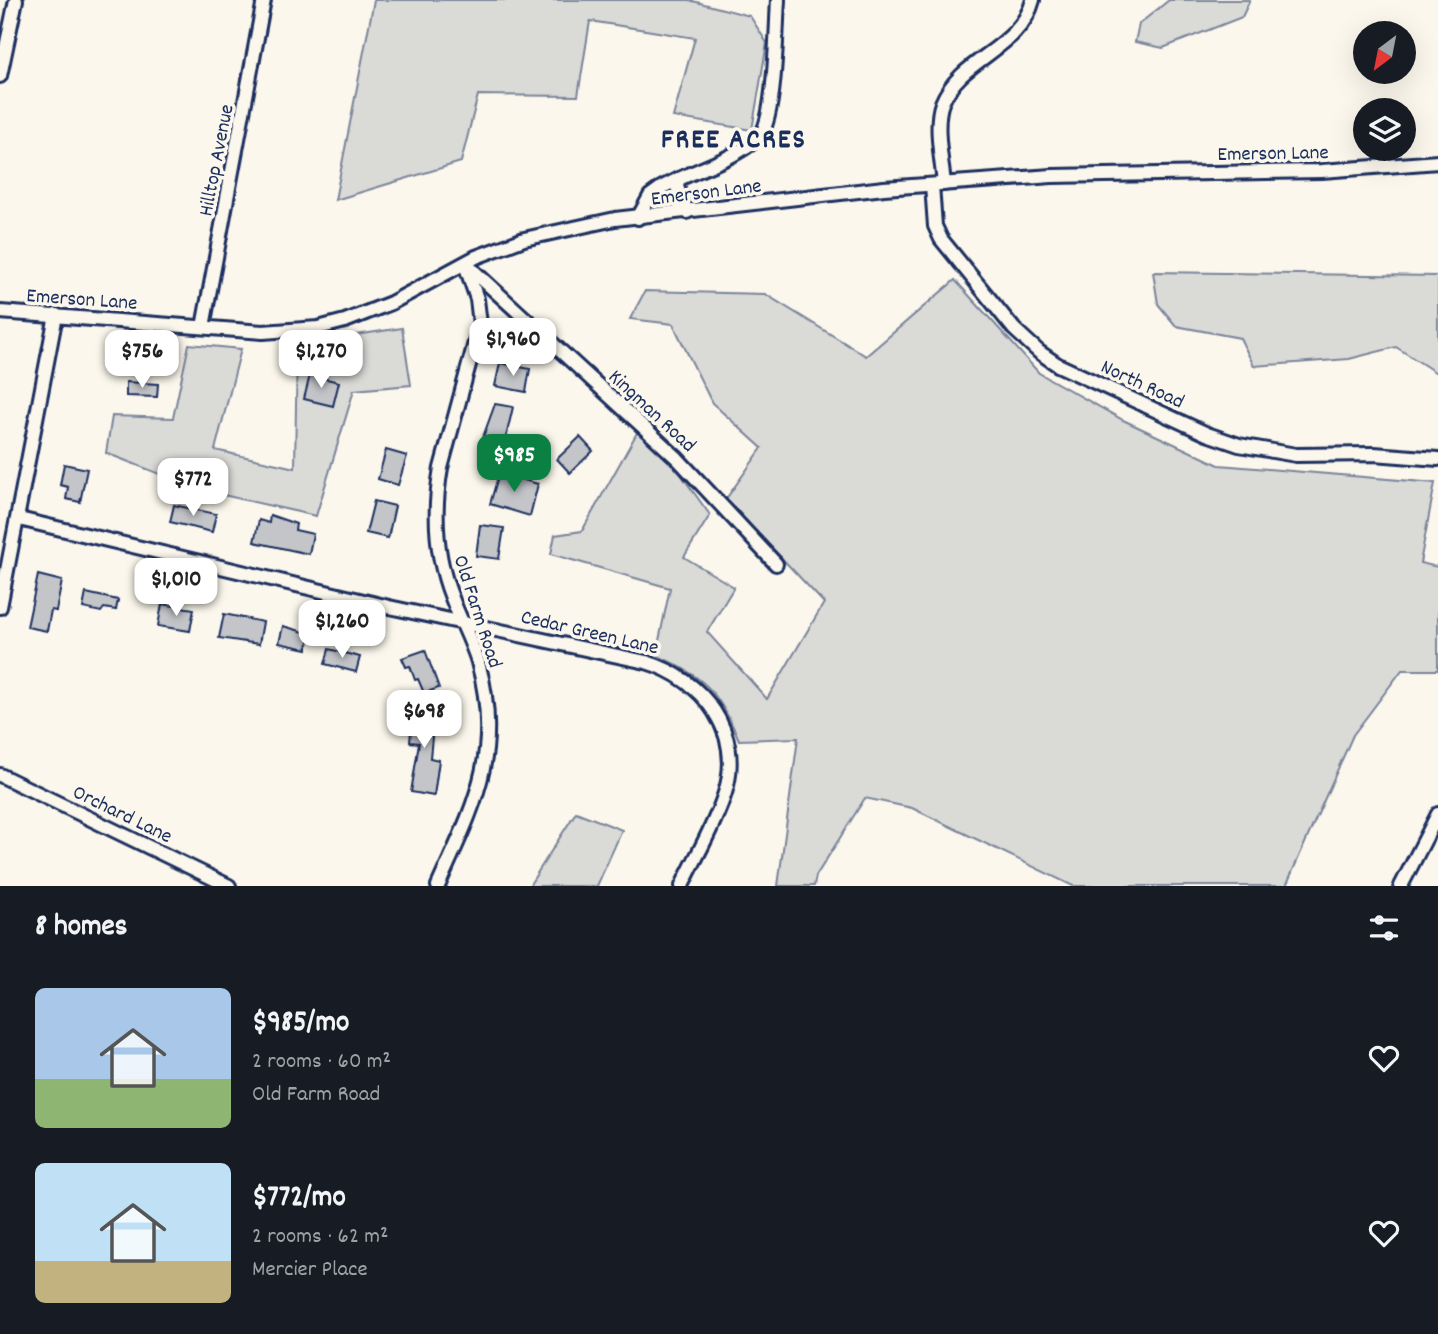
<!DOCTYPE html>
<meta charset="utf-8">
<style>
:root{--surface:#171b24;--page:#20242c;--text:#f1f3f6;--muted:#9ea1a6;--accent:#0b8043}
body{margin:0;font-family:Dekko,sans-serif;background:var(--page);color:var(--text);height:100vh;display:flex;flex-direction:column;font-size:26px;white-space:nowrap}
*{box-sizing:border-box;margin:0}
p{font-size:23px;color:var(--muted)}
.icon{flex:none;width:38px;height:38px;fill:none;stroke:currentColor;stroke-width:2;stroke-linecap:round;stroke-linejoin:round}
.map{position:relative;height:886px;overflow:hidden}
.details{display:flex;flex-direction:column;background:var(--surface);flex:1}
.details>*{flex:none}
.needle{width:46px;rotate:212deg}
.tools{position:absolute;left:1353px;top:21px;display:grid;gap:14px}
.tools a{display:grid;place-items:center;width:63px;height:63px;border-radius:50%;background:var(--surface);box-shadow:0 7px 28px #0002;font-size:35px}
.price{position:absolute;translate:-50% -60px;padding:0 16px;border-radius:14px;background:#fff;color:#222;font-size:23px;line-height:46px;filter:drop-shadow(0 2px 4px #0008)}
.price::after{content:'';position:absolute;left:50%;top:42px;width:21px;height:16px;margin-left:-10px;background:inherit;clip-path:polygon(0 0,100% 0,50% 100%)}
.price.selected{background:var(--accent);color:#fff}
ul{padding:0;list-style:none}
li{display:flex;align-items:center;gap:21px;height:175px;padding:0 35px}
li span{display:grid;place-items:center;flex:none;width:196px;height:140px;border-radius:10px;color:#555}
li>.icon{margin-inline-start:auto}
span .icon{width:84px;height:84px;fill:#fffc;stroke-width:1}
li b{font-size:30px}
h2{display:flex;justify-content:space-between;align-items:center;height:84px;padding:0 35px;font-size:30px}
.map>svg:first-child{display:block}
</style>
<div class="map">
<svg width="1438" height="886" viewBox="0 0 1438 886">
<rect width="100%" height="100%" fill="#fbf7ec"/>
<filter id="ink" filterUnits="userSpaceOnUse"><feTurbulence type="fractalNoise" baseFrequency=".0143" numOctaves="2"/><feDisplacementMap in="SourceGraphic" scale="14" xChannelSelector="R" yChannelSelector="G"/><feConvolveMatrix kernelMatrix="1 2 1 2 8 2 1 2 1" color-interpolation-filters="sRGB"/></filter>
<g filter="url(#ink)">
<g fill="#dadad7" stroke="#7a849a" stroke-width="2">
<polygon points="374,0 689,0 750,16 767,43 752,130 673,117 695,38 590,21 578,96 478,95 461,162 335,200"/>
<polygon points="1169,0 1250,0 1242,17 1163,48 1135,42 1139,24"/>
<polygon points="1153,272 1438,276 1438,374 1396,347 1349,359 1254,366 1240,338 1176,326 1158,304"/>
<path d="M955 280 1039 373 1123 420 1219 465 1435 483 1420 563 1438 567V670H1402L1353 735 1286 886H1073L912 808 865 798 816 876 814 886H778L798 738 739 740C718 690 704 677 656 655L670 588 551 554 555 535 582 531 643 422 710 515 684 557 734 587 707 632 767 699 824 603 726 499 762 448 712 403 673 324 630 319 645 291 765 294 866 356Z"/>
<polygon points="402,328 411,385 354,390 316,516 201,490 106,453 112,416 173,418 189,344 241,349 215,450 295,468 297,344"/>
<polygon points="576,812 622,830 597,886 529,886"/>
</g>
<g fill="#c3c5c9" stroke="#1b2f5e" stroke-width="2">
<polygon points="500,363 530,369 526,392 495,386"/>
<polygon points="310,375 339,382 333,406 304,399"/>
<polygon points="126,382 158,384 157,397 126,396"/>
<polygon points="495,404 513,407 505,441 483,437"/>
<polygon points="580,437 593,451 570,473 557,459"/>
<polygon points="386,450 407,456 398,485 378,479"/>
<polygon points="64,464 87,469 80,502 66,499 68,487 60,485"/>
<polygon points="499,473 538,484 530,516 490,504"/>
<polygon points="374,501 395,506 388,538 366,533"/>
<polygon points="174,505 216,514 212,532 170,522"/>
<polygon points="270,515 296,524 295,530 313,534 309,554 254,542 259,520 269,523"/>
<polygon points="480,525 504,528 499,559 476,556"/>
<polygon points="38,575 62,581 56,611 51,610 47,631 27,627"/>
<polygon points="86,593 118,600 116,610 104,608 101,612 83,608"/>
<polygon points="162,604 194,609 190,631 158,626"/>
<polygon points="224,614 263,622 259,644 219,638"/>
<polygon points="283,626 311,634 307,649 279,643"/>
<polygon points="329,649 360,657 356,672 325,664"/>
<polygon points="425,650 439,688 424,693 418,679 415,680 410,666 406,667 402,658"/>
<polygon points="413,704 435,706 430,758 439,760 434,796 411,792 419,743 410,742"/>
</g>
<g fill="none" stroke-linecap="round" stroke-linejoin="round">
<g stroke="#1b2f5e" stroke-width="18">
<g id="minor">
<polyline points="0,76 16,0"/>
<polyline points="678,179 677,187 687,212"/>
<path d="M944 184C942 161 934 125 942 103 961 57 1020 50 1033 0"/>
<polyline points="932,185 935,226 941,239 1014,329 1039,352 1058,365 1207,434 1239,445 1296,455 1374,454 1438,459"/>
<path d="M638 218 650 196 661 188C692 170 730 162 758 138 776 123 776 27 778 0"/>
<polyline points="468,266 677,458 776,564"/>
<polyline points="0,312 263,332 318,328 345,321 391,303 476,257 524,239 615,219 884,188 1052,176 1322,171 1438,162"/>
<polyline points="203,327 264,0"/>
<path d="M19 519 389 607 646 662C703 679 744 732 725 793 715 825 696 856 682 886"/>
<polyline points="0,607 56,315"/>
<polyline points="0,775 229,886"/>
<path d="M438 886C474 805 503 753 478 662 471 639 460 620 452 598 435 555 433 513 441 468L480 324 477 299 465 264"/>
<polyline points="1401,886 1438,814"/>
</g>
</g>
<use href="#minor" stroke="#fbf7ec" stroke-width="12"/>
</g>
</g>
<g text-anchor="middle" stroke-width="7" stroke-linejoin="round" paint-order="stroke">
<g font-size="21" fill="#1b2f5e" stroke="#fbf7ec">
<text transform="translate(1273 152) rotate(-1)" y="7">Emerson Lane</text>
<text transform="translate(215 160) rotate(-79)" y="7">Hilltop Avenue</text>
<text transform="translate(706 191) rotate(-7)" y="7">Emerson Lane</text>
<text transform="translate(82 298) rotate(4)" y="7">Emerson Lane</text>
<text transform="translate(1143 383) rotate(25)" y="7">North Road</text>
<text transform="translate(653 410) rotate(43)" y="7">Kingman Road</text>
<text transform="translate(479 611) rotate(72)" y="7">Old Farm Road</text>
<text transform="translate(590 631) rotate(13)" y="7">Cedar Green Lane</text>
<text transform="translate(123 813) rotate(26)" y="7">Orchard Lane</text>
</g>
<g font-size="28" font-weight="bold" letter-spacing="2" fill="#1b2f5e" stroke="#fbf7ec">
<text x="734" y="147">FREE ACRES</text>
</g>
</g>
</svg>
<div class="tools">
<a><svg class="needle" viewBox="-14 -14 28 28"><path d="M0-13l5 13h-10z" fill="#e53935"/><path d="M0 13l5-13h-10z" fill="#9ea1a6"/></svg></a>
<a><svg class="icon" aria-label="layers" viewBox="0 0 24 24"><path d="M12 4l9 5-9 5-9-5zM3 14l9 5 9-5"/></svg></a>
</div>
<b class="price" style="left:513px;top:378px">$1,960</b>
<b class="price" style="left:142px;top:390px">$756</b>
<b class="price" style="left:321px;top:390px">$1,270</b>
<b class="price selected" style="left:514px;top:494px">$985</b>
<b class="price" style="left:193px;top:518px">$772</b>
<b class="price" style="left:176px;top:618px">$1,010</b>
<b class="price" style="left:342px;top:660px">$1,260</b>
<b class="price" style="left:424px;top:750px">$698</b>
</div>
<section class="details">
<h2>8 homes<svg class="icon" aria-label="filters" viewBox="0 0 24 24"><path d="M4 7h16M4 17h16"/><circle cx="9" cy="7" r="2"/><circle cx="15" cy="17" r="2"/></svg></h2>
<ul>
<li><span style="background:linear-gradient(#a9c7e8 65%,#8fb573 0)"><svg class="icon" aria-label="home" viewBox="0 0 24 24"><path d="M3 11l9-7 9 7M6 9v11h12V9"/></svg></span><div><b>$985/mo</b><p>2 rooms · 60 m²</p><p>Old Farm Road</p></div><svg class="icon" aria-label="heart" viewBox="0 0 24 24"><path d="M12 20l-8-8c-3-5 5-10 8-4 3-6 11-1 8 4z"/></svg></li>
<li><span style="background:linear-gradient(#bfe0f5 70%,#c2b280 0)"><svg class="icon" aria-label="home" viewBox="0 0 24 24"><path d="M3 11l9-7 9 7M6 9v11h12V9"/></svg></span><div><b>$772/mo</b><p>2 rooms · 62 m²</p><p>Mercier Place</p></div><svg class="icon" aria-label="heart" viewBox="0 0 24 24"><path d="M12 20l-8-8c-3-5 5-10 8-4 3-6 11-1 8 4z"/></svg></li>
</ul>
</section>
